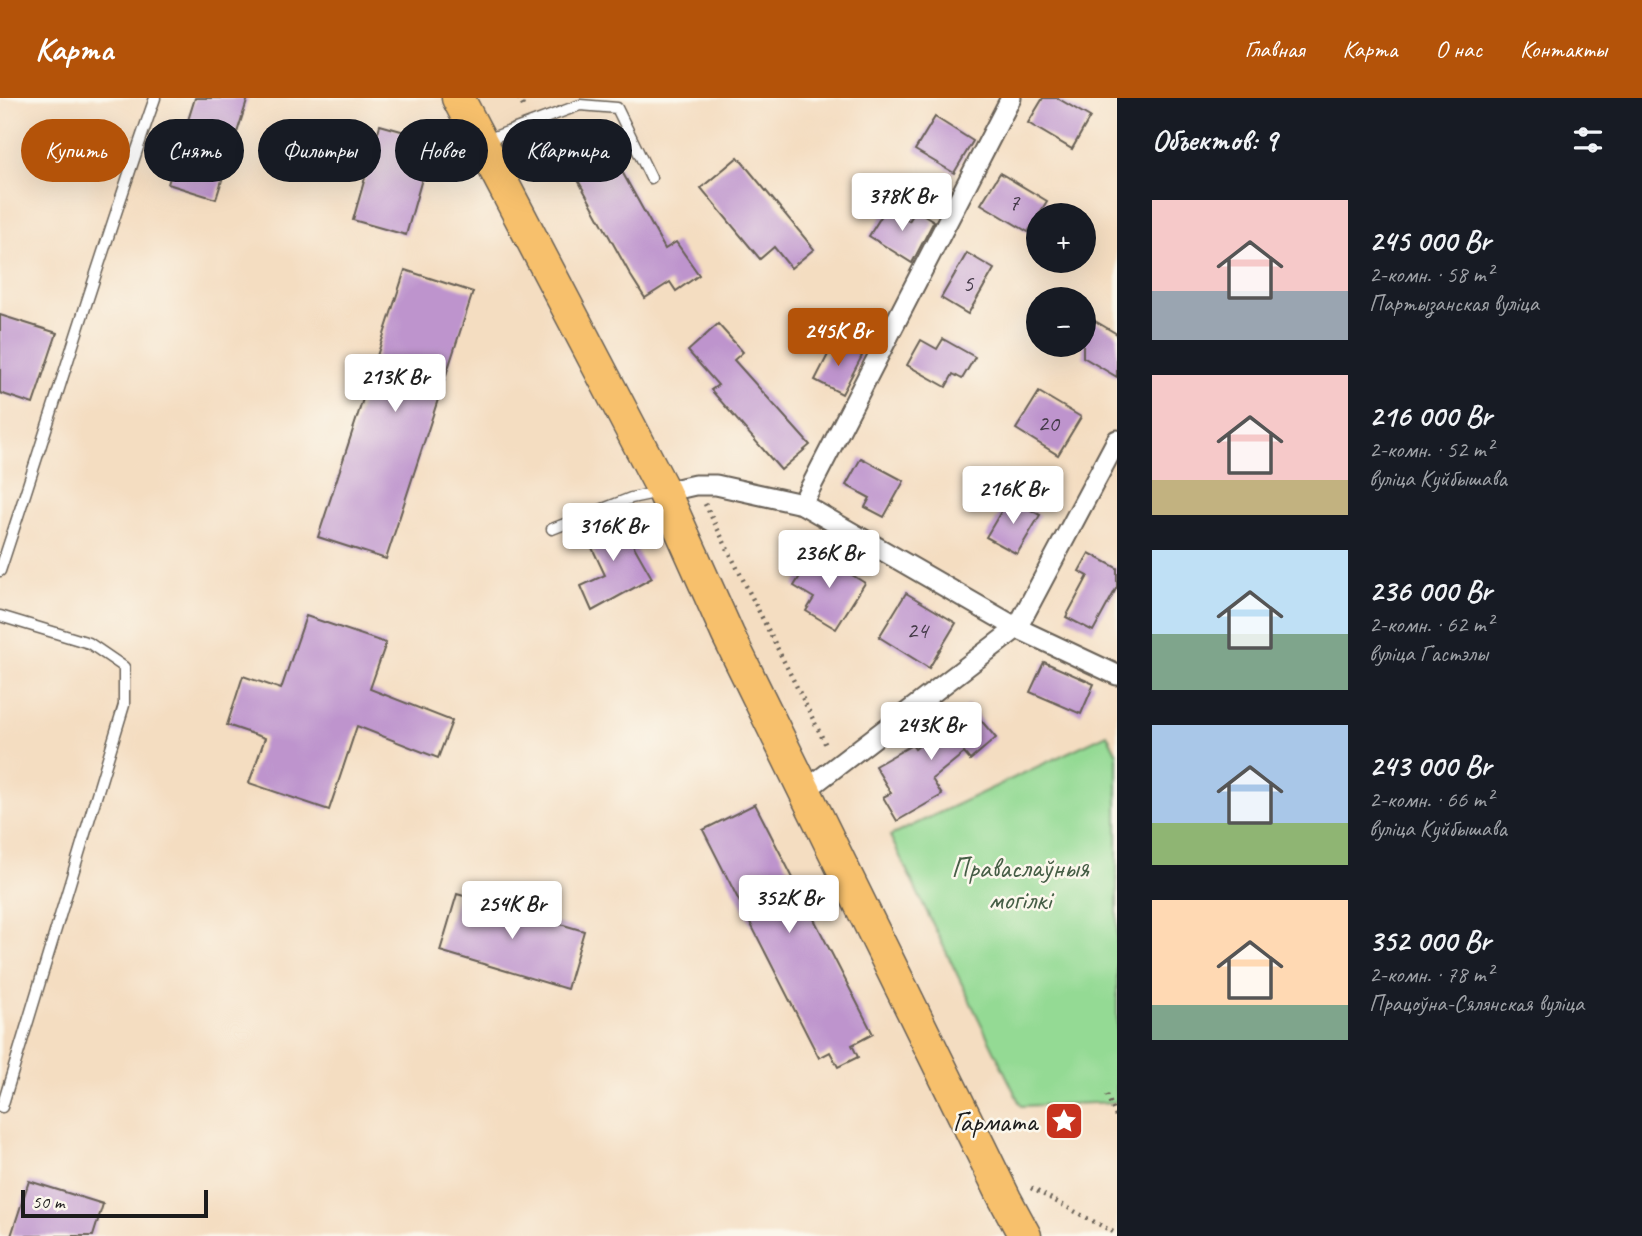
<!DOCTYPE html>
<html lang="ru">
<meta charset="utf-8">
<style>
:root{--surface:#171b24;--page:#242831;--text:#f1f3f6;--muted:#9ea1a6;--accent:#b45309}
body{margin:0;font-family:Caveat,sans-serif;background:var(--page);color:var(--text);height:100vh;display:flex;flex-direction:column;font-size:26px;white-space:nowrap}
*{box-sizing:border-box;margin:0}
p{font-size:23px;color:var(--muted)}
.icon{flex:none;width:38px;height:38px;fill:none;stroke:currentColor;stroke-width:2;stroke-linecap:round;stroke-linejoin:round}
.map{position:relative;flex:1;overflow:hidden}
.panel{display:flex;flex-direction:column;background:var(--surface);width:525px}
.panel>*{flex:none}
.hud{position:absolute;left:21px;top:21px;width:665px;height:63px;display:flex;gap:14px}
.tools{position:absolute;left:1026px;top:105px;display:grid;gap:14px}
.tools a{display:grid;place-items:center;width:70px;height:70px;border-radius:50%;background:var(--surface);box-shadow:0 7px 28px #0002;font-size:35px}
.scale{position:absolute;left:21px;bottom:18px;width:187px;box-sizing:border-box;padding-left:7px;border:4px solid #1c1c1c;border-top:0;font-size:19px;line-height:24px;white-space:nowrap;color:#1c1c1c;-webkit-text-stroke:5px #fbf7ec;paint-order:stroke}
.price{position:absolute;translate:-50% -60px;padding:0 16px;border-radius:7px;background:#fff;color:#222;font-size:23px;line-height:46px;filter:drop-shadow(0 2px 4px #0008)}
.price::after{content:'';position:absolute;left:50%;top:42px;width:21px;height:16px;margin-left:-10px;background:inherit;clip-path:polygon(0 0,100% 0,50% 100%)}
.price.selected{background:var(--accent);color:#fff}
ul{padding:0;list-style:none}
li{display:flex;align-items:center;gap:21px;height:175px;padding:0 35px}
li span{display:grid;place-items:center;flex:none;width:196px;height:140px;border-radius:0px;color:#555}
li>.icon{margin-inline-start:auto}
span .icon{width:84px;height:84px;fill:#fffc;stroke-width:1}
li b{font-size:30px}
h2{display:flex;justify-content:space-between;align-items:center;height:84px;padding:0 35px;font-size:30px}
.tag{padding:0 24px;border-radius:32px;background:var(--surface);box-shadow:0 7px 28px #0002;font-size:24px;line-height:63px}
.tag.selected{background:var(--accent);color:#fff}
header{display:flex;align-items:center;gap:42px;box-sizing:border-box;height:98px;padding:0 35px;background:var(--accent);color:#fff}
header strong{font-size:33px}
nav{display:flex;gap:38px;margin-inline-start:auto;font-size:24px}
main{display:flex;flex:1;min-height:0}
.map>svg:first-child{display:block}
</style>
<header>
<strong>Карта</strong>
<nav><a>Главная</a><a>Карта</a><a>О нас</a><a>Контакты</a></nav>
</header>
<main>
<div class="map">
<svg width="1117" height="1138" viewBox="0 0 1117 1138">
<rect width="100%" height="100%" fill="#fbf7ec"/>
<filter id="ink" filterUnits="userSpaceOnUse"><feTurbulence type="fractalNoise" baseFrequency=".0143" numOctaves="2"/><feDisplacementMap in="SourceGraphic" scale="14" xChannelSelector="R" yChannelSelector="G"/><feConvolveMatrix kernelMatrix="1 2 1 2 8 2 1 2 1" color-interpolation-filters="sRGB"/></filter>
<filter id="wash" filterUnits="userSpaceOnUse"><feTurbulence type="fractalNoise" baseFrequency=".00686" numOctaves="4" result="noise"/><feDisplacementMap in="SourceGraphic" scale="28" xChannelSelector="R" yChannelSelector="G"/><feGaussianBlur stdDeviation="1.57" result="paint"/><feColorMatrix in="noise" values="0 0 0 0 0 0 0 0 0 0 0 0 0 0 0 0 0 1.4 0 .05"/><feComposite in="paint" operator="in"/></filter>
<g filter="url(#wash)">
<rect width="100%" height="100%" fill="#f4ddc1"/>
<polygon fill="#94da94" stroke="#587b58" stroke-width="2" points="1107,636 1117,656 1117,1004 1021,1008 890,738"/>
<g id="blocks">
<g fill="#be94cd">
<polygon points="195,0 248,0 216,101 168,86"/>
<polygon points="1043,0 1057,0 1090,19 1072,51 1028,25"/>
<polygon points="935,19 973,43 954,75 915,52"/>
<polygon points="595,25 665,151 676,144 699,177 676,193 670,184 645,200 631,178 558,46"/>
<polygon points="380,27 433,42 406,137 353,122"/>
<polygon points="738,59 814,151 791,170 774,149 760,161 701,90"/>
<polygon points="1000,75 1047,103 1028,134 981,106"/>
<polygon points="887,109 909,123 916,112 934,123 912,165 869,138"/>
<polygon points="967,155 994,171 968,216 941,200"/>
<polygon points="405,172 473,194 386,461 318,439"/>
<polygon points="0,217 57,235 33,306 0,295"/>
<polygon points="1090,220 1117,236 1117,279 1083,259 1083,232"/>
<polygon points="718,226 743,254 734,262 810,347 781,372 711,292 718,287 688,253"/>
<polygon points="943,241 975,259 962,281 953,276 946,289 907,267 921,242 937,251"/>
<polygon points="835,243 862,258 842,296 815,282"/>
<polygon points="1039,294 1081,319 1058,357 1016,331"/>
<polygon points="861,360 904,383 884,419 865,409 870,400 846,387"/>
<polygon points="1009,400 1040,417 1017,456 986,439"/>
<polygon points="615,415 652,480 592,513 581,488 605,477 584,433"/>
<polygon points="815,454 865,485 836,531 806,513 814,500 794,488"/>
<polygon points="1089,455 1117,470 1117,489 1093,533 1066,519 1088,478 1079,473"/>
<polygon points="906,495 956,525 929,570 879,539"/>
<polygon points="306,518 386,545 370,591 452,623 438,660 357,628 329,712 249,685 265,640 227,627 243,578 281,591"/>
<polygon points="1044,564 1094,586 1081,616 1030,594"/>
<polygon points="968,607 996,640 970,662 964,655 932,681 942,697 897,723 883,699 891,695 875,668 912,647 915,651"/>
<polygon points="755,706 873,936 852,947 858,959 838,969 830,954 819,960 703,732"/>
<polygon points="457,796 584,833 567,891 440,853"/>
<polygon points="29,1083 103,1106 93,1138 11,1138"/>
</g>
</g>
</g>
<g filter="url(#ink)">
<use href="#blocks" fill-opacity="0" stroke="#686056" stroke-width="2"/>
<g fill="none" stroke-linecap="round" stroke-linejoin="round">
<g stroke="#686056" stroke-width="13">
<g id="lane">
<polyline points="486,42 580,7 617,10 651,80"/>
<polyline points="552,431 631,400 660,394"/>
<path d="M0 473C52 316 100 156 155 0"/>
<polyline points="0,518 89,545 124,569 124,607 2,1009 0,1008"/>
</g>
</g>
<g stroke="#686056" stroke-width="23">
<g id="street">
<polyline points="664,394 695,387 716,387 802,406 1017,530 1117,577"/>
<polyline points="802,406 1011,0"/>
<polyline points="806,692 1017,530 1117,342"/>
</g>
</g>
<g stroke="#686056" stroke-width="35">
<polyline id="primary" points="458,0 664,394 728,537 1005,1101 1025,1138"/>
</g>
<g stroke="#686056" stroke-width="4.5" stroke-dasharray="2 5" stroke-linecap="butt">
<polyline points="519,0 525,12"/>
<polyline points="705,406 827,649"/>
<polyline points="1107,997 1117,1021"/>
<polyline points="1031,1090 1117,1136"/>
</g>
<use href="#lane" stroke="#fff" stroke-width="10"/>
<use href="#street" stroke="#fff" stroke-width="19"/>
<use href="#primary" stroke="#f7c06c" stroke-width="32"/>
</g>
</g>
<defs>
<g id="sight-square" transform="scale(2.0125)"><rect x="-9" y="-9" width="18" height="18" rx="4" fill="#c8321e" stroke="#fbf7ec"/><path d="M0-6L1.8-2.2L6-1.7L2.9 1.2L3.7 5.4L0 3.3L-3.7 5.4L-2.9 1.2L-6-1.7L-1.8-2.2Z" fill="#fff"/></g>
</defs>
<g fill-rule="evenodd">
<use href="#sight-square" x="1064" y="1023"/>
</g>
<g text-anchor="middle" stroke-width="5" stroke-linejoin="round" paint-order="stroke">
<g font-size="24" fill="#443a48">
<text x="1014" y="112">7</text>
<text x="968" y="193">5</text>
<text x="1048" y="333">20</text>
<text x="917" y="540">24</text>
</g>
<g font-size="28" fill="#465e46" stroke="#fbf7ec">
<text x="1020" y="779">Праваслаўныя<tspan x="1020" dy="32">могілкі</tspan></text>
</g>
<g font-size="28" fill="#1c1c1c" stroke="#fbf7ec" text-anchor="end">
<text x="1037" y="1033">Гармата</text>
</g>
</g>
</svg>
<div class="tools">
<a>+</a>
<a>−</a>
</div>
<div class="scale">50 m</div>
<b class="price" style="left:902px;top:135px">378K Br</b>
<b class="price selected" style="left:838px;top:270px">245K Br</b>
<b class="price" style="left:395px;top:316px">213K Br</b>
<b class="price" style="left:1013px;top:428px">216K Br</b>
<b class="price" style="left:613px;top:465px">316K Br</b>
<b class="price" style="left:829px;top:492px">236K Br</b>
<b class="price" style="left:931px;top:664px">243K Br</b>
<b class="price" style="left:789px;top:837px">352K Br</b>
<b class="price" style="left:512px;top:843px">254K Br</b>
<div class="hud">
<a class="tag selected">Купить</a>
<a class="tag">Снять</a>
<a class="tag">Фильтры</a>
<a class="tag">Новое</a>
<a class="tag">Квартира</a>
</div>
</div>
<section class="panel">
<h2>Объектов: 9<svg class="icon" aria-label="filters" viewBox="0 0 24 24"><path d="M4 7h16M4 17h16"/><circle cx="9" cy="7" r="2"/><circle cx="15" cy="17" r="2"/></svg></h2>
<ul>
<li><span style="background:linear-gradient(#f6c9c9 65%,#9aa5b1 0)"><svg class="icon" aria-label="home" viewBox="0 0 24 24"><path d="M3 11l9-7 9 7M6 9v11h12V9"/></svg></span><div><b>245 000 Br</b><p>2-комн. · 58 m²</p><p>Партызанская вуліца</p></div></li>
<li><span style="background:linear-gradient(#f6c9c9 75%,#c2b280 0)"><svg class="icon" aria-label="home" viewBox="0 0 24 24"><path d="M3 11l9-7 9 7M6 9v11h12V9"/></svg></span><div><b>216 000 Br</b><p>2-комн. · 52 m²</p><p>вуліца Куйбышава</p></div></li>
<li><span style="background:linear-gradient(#bfe0f5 60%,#7fa58c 0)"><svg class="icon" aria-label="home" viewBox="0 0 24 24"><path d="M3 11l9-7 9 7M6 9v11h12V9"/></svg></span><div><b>236 000 Br</b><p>2-комн. · 62 m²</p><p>вуліца Гастэлы</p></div></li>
<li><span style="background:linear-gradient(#a9c7e8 70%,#8fb573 0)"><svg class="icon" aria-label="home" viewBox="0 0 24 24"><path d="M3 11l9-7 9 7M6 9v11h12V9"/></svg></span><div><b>243 000 Br</b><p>2-комн. · 66 m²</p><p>вуліца Куйбышава</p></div></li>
<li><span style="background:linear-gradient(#ffd9b3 75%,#7fa58c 0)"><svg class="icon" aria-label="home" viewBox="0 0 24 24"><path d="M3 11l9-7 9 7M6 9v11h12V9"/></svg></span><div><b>352 000 Br</b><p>2-комн. · 78 m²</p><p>Працоўна-Сялянская вуліца</p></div></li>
</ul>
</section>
</main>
